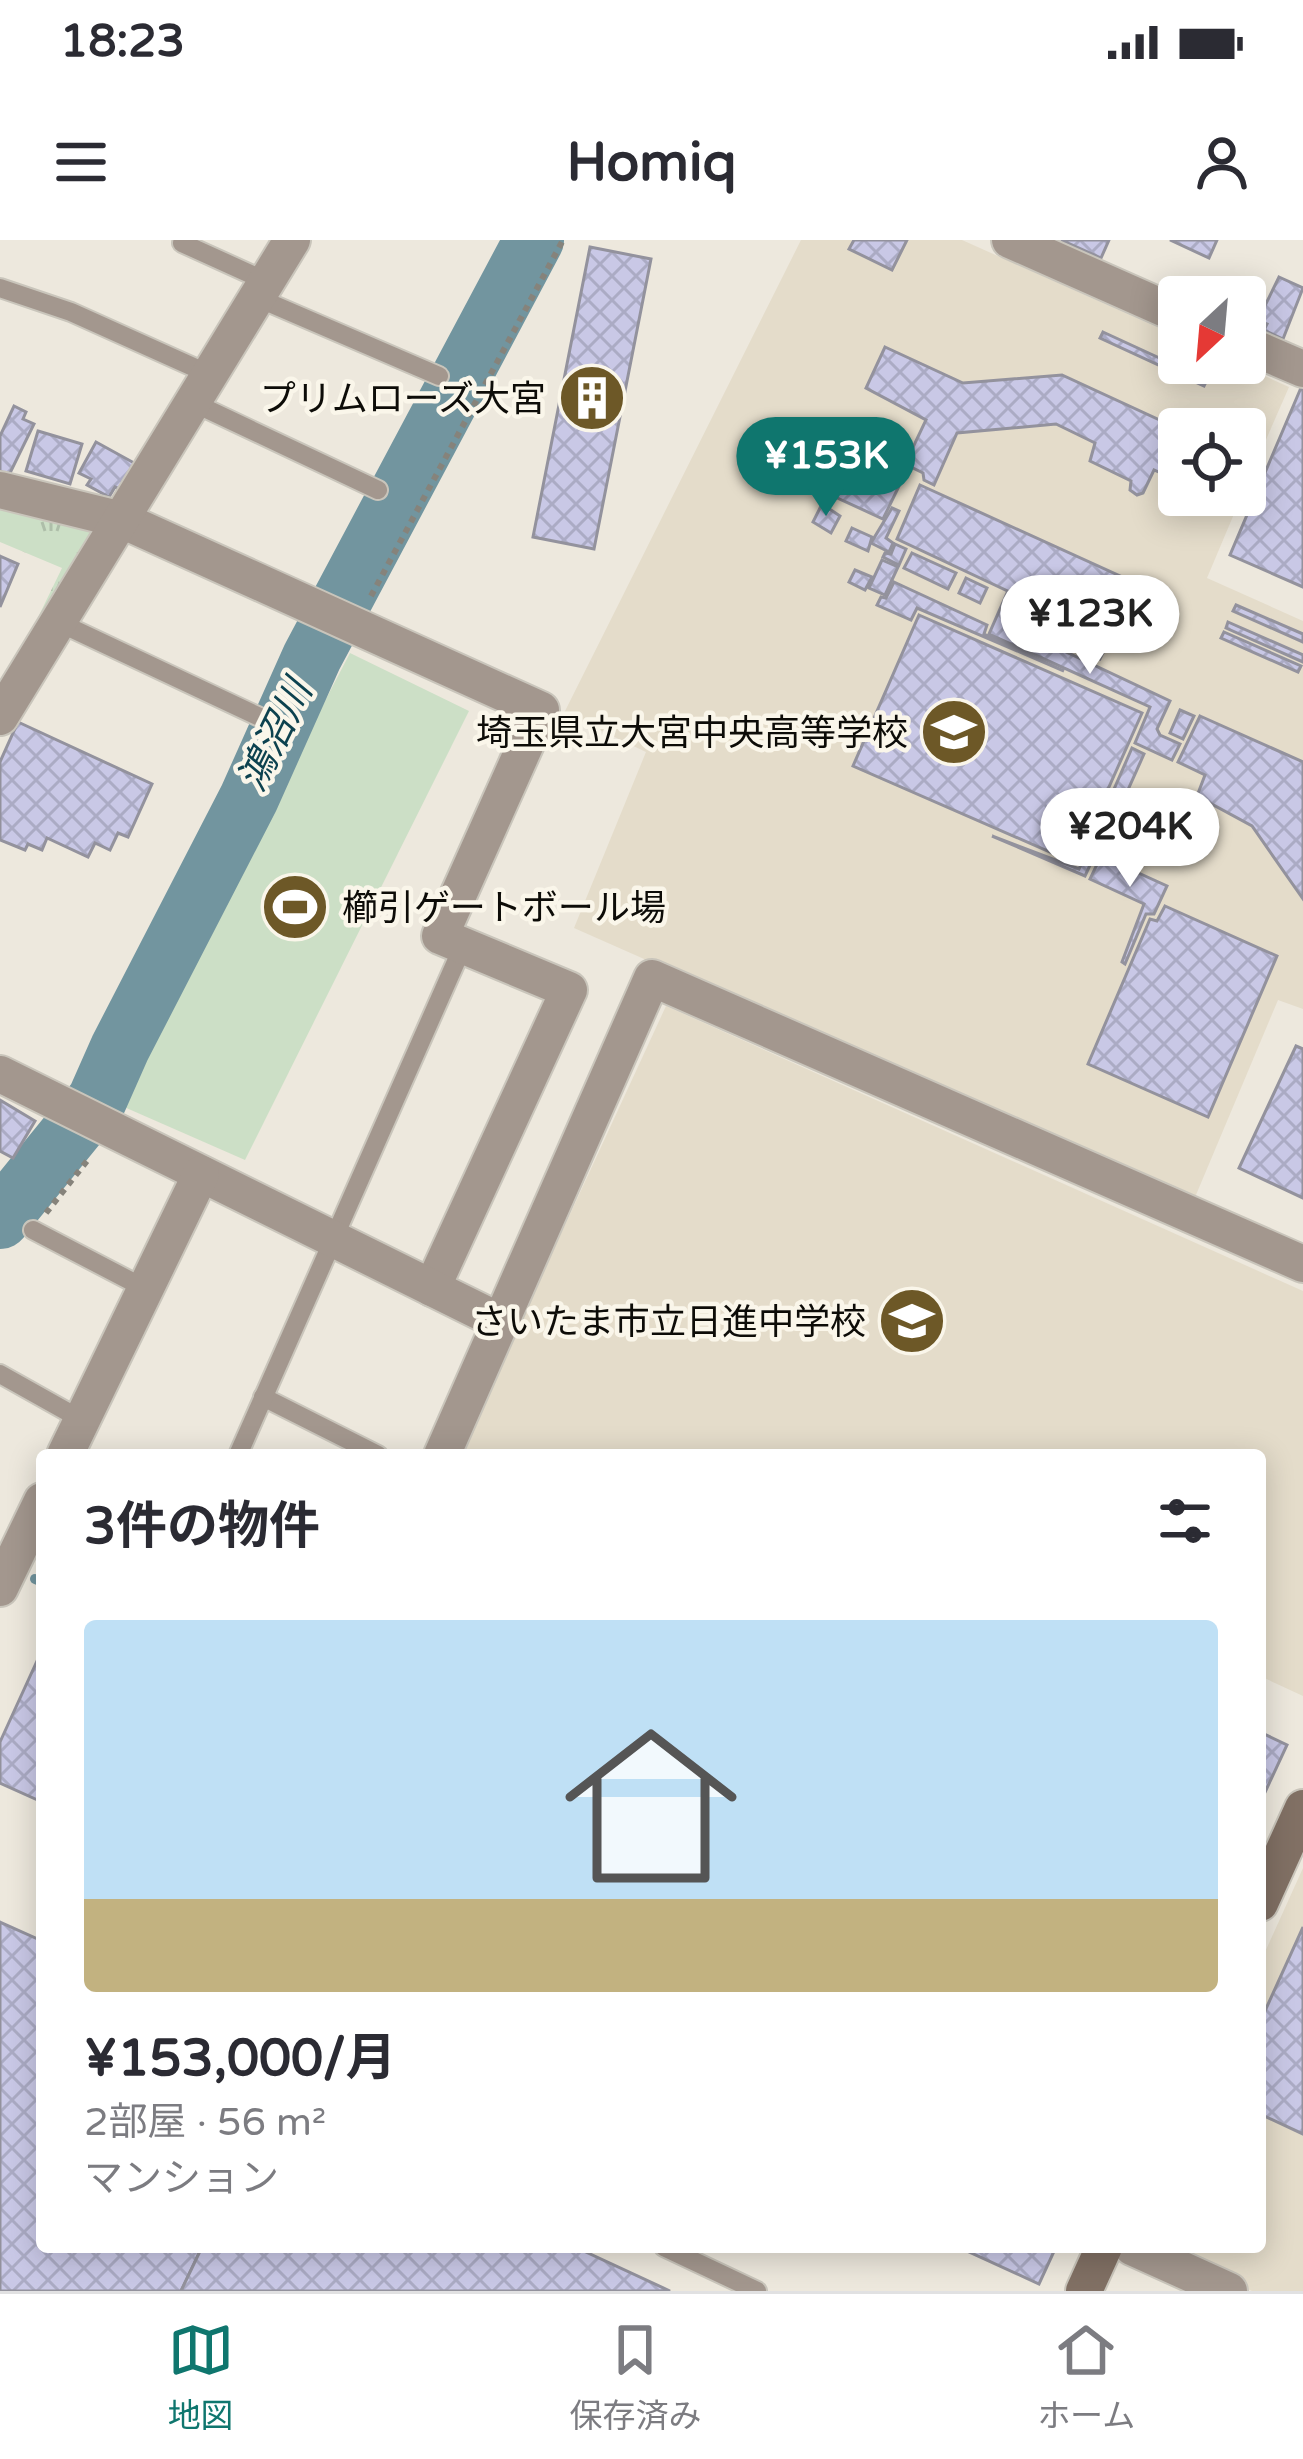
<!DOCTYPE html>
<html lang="ja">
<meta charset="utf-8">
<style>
:root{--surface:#fff;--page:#f7f7f7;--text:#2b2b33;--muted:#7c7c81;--line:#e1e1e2;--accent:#0f766e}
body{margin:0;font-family:"Varela Round","Noto Sans JP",sans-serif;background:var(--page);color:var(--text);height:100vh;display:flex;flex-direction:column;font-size:45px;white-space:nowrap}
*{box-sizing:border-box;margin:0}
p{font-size:39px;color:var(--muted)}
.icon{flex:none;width:66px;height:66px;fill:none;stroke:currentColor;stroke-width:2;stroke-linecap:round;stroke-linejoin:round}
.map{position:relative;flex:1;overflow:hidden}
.side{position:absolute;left:36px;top:1209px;width:1230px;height:804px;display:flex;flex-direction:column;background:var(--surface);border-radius:12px;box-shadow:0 6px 30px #0003}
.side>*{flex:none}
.needle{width:78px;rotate:206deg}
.tools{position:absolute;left:1158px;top:36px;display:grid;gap:24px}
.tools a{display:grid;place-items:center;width:108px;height:108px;border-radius:12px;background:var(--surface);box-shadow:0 6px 30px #0003;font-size:60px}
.price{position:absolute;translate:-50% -102px;padding:0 27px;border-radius:42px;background:#fff;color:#222;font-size:39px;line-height:78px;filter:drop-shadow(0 3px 6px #0008)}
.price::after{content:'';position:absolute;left:50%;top:72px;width:36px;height:27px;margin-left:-18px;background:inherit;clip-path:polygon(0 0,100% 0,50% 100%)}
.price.active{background:var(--accent);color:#fff}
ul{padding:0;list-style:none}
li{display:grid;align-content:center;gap:24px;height:636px;padding:0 48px}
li+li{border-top:3px solid var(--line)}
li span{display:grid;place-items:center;height:372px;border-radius:12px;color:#555}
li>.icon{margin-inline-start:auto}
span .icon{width:216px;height:216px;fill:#fffc;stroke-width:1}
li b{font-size:51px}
h2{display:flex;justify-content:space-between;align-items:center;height:144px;padding:0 48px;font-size:51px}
.status{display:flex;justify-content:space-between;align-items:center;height:84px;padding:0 60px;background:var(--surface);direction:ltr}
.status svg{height:33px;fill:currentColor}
header{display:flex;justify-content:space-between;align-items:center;height:156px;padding:0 48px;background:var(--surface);font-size:54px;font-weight:800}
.menu{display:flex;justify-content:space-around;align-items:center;height:168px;border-top:3px solid var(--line);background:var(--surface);font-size:33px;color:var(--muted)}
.menu a{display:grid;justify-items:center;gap:6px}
.menu .active{color:var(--accent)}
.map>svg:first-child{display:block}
</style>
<div class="status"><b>18:23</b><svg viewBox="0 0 49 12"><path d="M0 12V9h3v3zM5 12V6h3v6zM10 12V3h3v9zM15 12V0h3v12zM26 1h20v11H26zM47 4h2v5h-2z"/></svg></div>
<header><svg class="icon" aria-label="menu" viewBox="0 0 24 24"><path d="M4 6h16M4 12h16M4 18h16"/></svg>Homiq<svg class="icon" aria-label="person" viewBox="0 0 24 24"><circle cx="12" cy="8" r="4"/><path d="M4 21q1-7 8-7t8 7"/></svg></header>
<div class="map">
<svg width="1303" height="2051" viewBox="0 0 1303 2051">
<defs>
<pattern id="grass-tufts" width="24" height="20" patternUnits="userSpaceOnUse" patternTransform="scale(3)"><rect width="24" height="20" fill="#ccdfc6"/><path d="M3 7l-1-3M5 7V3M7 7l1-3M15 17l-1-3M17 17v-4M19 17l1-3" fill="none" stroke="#aebea9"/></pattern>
<pattern id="building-cross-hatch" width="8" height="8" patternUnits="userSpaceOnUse" patternTransform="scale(3)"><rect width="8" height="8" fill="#c9c8e6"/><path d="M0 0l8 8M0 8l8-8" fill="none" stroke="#ababc4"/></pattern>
</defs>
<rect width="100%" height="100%" fill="#ede8dd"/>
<g fill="#e4dcca">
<polygon points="801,0 962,0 1179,97 1179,123 1236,123 1289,147 1245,248 1245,189 1179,189 1179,255 1242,255 1207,338 1303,381 1303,769 1278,760 1193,962 574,688 646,512 564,473"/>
<polygon points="666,766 1303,1051 1303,1456 1260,1436 1260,1215 459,1215"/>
<polygon points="1303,1628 1303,2051 1252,2051 1154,2007 1260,2007 1260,1723"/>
</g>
<polygon fill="url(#grass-tufts)" points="0,254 117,282 29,396 62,328 0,302"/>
<polygon fill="#ccdfc6" points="350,413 469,471 245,920 115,863"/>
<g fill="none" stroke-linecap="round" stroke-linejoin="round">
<polyline stroke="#72959f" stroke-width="10" points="35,1339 42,1342"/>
<polyline stroke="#72959f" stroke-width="60" points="0,979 97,860 120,808 249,558 312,417 534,0"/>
</g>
<g fill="url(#building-cross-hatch)" stroke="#93929d" stroke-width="3">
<polygon points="854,0 907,0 892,30 849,9"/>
<polygon points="1061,0 1109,0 1101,18"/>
<polygon points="1170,0 1217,0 1209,18"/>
<polygon points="590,7 651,19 594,309 533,297"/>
<polygon points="1279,37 1303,48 1283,99 1264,90 1267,84 1258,80"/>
<polygon points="1103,92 1207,140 1204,146 1100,98"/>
<polygon points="885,107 963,143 1062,135 1179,189 1179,241 1154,230 1143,253 1137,255 1130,250 1131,241 1090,221 1095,203 1056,184 957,193 934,245 924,240 923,233 905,224 926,180 866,148"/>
<polygon points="1303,143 1303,347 1230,315"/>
<polygon points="14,166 26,172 23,179 34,184 9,235 0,231 0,196"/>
<polygon points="38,191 82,204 70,244 26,231"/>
<polygon points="96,202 136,224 122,250 115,247 109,257 87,245 91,239 79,233"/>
<polygon points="838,209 902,240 883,279 820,250"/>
<polygon points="920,245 1175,361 1155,405 1095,377 1081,400 1061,397 1022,378 1029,361 897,299"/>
<polygon points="822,264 840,276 831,293 813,282"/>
<polygon points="892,268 899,271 886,298 893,303 889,312 871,303"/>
<polygon points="852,288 872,297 868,311 846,301"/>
<polygon points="895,304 906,309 899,325 883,317 885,313 891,314"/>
<polygon points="912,313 956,333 948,349 904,328"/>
<polygon points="0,316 18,324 0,367"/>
<polygon points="882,320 898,327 885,355 869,348"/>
<polygon points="855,330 872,337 865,350 849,342"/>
<polygon points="966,338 987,348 980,363 959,353"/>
<polygon points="894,342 987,385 984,394 1064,431 917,368 911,380 877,365 881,357 886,358"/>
<polygon points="1007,353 1021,360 1010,381 1013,387 1170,461 1157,489 1160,495 1180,504 1172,520 1135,503 1150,467 989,394"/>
<polygon points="1236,365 1303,394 1303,402 1233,371"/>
<polygon points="919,375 1142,473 1075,623 853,526"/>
<polygon points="1228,382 1303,415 1303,422 1226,388"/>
<polygon points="1224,392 1301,426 1298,432 1221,398"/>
<polygon points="1100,393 1110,398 1100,419 1090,414"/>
<polygon points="1180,470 1194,476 1183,499 1170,493"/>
<polygon points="1200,476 1303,522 1303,659 1252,586 1197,556 1205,535 1178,522"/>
<polygon points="18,482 152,544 128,597 118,593 110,610 95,603 88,617 47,598 42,610 28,604 25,610 0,600 0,522"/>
<polygon points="1132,508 1144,514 1101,610 1097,610 1085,636 992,596 1079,629"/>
<polygon points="1101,616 1167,646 1154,674 1146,674 1125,724 1122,722 1144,664 1090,639"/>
<polygon points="1165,666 1277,716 1208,877 1088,824 1150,679 1157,681"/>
<polygon points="1296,806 1303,809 1303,958 1239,928"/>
<polygon points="0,860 35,881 13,918 0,911"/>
<polygon points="42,1410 42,1562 0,1543 0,1502"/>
<polygon points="1260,1492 1287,1505 1260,1563"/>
<polygon points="0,1682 42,1701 42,2007 202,2007 181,2051 0,2051"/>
<polygon points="1303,1687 1303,1894 1260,1874 1260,1782"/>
<polygon points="202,2007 575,2007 670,2051 181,2051"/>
<polygon points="967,2007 1056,2007 1039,2044 965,2010"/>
</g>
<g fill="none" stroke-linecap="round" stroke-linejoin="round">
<g stroke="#c9c5bb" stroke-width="22">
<g id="lane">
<polyline points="182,3 268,42"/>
<polyline points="0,48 71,72 211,135"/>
<polyline points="258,58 439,136"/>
<polyline points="194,163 378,250"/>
<polyline points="58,382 266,480"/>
<polyline points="33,990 146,1049"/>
<polyline points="0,1134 82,1180"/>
<polyline points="263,1157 378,1215"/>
<polyline points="238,1215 463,706"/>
<polyline points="664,2007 757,2051"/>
</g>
</g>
<g stroke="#c9c5bb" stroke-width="40">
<g id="street">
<polyline points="1010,0 1179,75"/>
<polyline points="1245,104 1303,129"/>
<polyline points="0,250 122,280 541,470 440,696 569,750 432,1048"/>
<polyline points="0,477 292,0"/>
<polyline points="0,834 501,1082"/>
<polyline points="65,1215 201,934"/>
<polyline points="442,1215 652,738 1303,1024"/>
<polyline points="0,1348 42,1261"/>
<polyline points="1132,2007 1229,2051"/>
</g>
</g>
<g stroke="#c9c5bb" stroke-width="40">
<g id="secondary">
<polyline points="1260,1663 1303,1568"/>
<polyline points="1084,2051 1104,2007"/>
</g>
</g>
<g stroke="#86837b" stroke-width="6" stroke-dasharray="6 6" stroke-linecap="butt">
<polyline points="371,356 563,0"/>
<polyline points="46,973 90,917"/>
</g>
<use href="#lane" stroke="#a3978e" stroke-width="18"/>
<use href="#street" stroke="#a3978e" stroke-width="36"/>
<use href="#secondary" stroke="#817064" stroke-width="36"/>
</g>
<defs>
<g id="building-disc" transform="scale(3.45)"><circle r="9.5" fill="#6d5827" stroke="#faf6ea"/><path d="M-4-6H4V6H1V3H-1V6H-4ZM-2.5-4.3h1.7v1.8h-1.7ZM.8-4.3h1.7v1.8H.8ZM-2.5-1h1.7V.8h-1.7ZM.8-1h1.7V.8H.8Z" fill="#fff"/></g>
<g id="school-disc" transform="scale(3.45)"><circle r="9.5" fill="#6d5827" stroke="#faf6ea"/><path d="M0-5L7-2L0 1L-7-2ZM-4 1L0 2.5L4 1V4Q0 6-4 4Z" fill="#fff"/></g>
<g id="stadium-disc" transform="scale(3.45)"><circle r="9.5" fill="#6d5827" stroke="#faf6ea"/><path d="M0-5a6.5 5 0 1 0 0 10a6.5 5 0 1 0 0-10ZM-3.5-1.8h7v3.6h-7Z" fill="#fff"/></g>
</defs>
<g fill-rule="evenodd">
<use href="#building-disc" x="592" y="158"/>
<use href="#school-disc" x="954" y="492"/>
<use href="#stadium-disc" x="295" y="667"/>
<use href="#school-disc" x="912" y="1081"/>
</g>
<g text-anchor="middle" stroke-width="9" stroke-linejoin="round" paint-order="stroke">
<g font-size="36" fill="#0d0c08" stroke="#faf6ea" text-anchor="end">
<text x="546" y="171">プリムローズ大宮</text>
<text x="908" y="505">埼玉県立大宮中央高等学校</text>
<text x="342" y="680" text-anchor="start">櫛引ゲートボール場</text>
<text x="866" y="1094">さいたま市立日進中学校</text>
</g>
<g font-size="39" font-style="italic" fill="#0d424f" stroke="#faf6ea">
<text transform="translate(274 495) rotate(-64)" y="14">鴻沼川</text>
</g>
</g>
</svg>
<div class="tools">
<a><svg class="needle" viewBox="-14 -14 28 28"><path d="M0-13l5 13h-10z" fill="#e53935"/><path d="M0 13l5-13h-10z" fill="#7c7c81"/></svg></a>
<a><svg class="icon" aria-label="locate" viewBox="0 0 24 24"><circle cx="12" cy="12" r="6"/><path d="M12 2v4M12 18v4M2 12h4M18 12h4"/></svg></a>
</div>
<b class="price active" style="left:826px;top:279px">¥153K</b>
<b class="price" style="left:1090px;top:437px">¥123K</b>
<b class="price" style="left:1130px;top:650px">¥204K</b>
<section class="side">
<h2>3件の物件<svg class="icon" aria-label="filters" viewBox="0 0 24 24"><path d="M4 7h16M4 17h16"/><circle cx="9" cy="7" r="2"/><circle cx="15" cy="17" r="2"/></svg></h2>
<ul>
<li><span style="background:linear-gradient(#bfe0f5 75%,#c2b280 0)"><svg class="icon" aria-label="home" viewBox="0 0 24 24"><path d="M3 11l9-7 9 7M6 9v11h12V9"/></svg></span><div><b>¥153,000/月</b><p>2部屋 · 56 m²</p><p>マンション</p></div></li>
</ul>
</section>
</div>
<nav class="menu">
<a class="active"><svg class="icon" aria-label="map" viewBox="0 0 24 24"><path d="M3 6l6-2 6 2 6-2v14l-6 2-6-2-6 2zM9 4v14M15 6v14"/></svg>地図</a>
<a><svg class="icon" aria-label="saved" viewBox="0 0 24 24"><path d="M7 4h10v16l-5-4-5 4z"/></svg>保存済み</a>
<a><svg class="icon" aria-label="home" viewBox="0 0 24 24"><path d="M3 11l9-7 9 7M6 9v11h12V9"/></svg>ホーム</a>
</nav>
